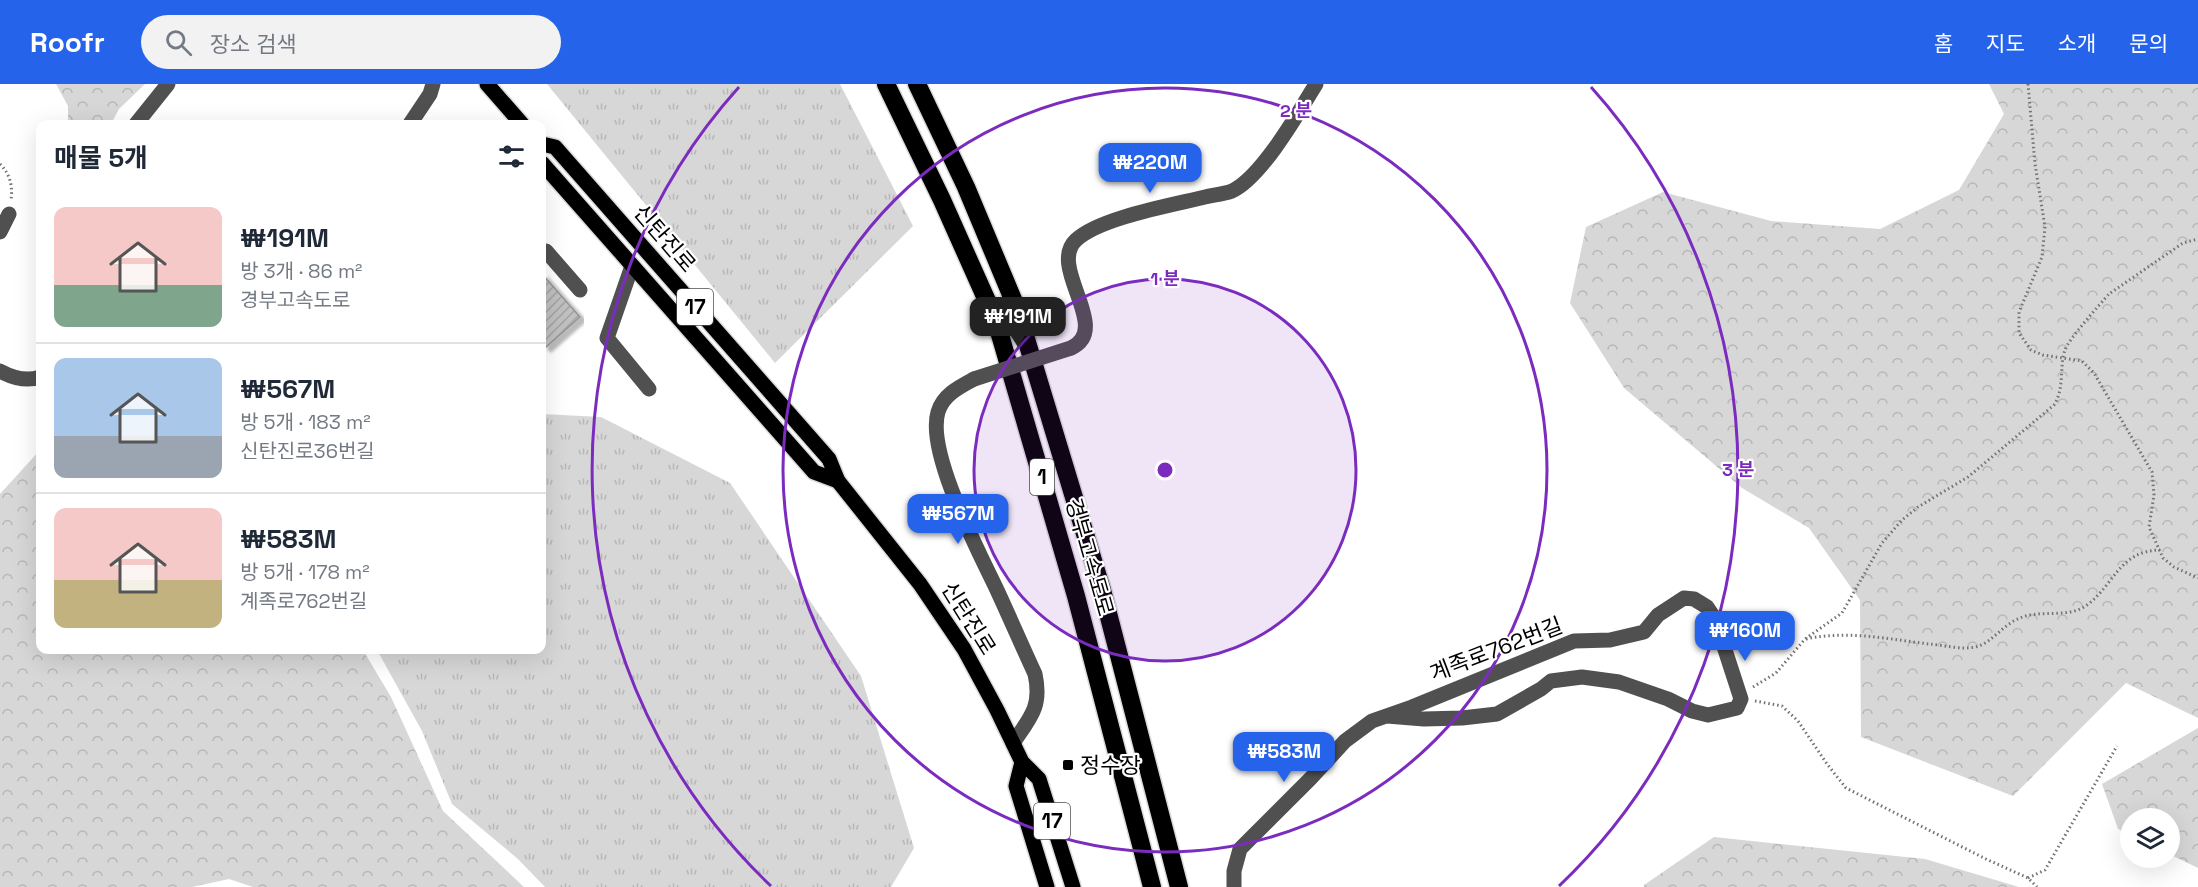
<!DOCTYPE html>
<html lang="ko">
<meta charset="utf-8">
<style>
:root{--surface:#fff;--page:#f2f2f3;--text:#1f2937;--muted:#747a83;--line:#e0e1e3;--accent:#2563eb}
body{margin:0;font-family:"Space Grotesk","Noto Sans KR",sans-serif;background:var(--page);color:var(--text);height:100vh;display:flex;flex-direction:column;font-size:22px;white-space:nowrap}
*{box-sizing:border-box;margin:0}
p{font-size:20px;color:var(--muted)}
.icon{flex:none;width:33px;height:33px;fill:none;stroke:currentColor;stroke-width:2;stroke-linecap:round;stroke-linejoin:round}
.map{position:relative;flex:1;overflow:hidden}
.panel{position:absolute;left:36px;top:36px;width:510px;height:534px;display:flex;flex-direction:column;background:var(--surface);border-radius:12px;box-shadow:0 6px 24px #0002}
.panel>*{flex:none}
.buttons{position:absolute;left:2120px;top:724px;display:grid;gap:12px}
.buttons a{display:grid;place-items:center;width:60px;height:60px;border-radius:50%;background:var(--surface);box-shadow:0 6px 24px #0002;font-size:30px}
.price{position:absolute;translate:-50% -51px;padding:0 14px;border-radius:12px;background:var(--accent);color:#fff;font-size:20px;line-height:39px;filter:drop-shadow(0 2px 3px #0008)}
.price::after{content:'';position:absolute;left:50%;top:36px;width:18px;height:14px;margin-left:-9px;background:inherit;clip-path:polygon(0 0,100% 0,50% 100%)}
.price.active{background:#222;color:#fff}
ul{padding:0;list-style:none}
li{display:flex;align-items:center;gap:18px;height:150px;padding:0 18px}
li+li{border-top:2px solid var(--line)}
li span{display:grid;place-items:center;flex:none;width:168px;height:120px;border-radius:12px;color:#555}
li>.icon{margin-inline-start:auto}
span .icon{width:72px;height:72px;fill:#fffc;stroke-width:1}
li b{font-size:26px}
h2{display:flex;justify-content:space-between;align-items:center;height:72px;padding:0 18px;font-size:26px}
header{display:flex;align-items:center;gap:36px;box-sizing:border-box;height:84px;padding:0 30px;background:var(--accent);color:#fff}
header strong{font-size:28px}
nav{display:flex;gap:33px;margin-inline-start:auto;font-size:21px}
.search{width:420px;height:54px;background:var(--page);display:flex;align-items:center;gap:15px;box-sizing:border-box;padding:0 21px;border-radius:33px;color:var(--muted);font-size:22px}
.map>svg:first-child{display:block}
</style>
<header>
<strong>Roofr</strong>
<div class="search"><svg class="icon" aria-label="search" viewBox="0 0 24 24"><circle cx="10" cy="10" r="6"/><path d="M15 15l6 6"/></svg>장소 검색</div>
<nav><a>홈</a><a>지도</a><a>소개</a><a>문의</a></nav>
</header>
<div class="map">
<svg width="2198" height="803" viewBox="0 0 2198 803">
<defs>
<pattern id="grass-tufts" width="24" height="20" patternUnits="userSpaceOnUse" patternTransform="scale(1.5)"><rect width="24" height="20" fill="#d7d7d7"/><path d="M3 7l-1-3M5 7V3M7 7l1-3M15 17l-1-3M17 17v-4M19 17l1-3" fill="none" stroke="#b7b7b7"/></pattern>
<pattern id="forest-crowns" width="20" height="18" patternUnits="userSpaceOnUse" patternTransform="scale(1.5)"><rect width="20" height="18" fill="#d7d7d7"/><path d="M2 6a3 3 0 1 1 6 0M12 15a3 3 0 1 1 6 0" fill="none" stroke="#b7b7b7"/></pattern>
<pattern id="building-hatch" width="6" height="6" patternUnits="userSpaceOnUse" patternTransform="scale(1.5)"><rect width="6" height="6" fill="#c0c0c0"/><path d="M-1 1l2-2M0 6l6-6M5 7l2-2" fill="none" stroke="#a3a3a3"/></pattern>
<filter id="shadow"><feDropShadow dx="6" dy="4" stdDeviation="1.5" flood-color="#0004"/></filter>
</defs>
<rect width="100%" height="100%" fill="#fff"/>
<g fill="url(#grass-tufts)">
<polygon points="547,0 840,0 913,142 775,279"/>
<polygon points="542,330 601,333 730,399 861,592 914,764 891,803 545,803 518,775 452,720 422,647 377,566 542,566"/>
</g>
<g fill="url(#forest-crowns)">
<polygon points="56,0 145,0 119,25 111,40 68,40 68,22"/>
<polygon points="1989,0 2198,0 2198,634 2126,599 2013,712 1861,653 1860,516 1809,444 1742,404 1624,304 1570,219 1586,143 1663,108 1771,137 1880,145 1959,106 2004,30"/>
<polygon points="40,366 40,566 363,566 391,613 443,727 524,803 253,803 229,795 192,803 0,803 0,410"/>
<polygon points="2198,644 2198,784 2169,770 2169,735 2130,735 2130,751 2118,745 2102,700"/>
<polygon points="1714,753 1925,775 2019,803 1644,803 1644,801"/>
</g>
<polygon fill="url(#building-hatch)" stroke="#949494" stroke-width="1.5" filter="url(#shadow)" points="542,190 580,233 545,264 542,261"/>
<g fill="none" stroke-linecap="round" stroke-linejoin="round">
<g stroke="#dbdbdb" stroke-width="18">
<g id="major">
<polyline points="487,0 522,40"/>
<polyline points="542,60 555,63 829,375 838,397 920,500 964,565 997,626 1022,678 1039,695 1073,803"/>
<polyline points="542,79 814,388 838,397"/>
<polyline points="1022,678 1016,702 1047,803"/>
</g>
</g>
<g stroke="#dbdbdb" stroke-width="21">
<g id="highway">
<polyline points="886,0 942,116 996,237 1076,512 1152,803"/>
<polyline points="917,0 966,103 1017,225 1102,506 1179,803"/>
</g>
</g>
<g stroke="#727272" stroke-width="3" stroke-dasharray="1.5 3" stroke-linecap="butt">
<polyline points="2028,0 2035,80 2045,143 2042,173 2019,228 2019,249 2031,266 2043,271 2082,277 2094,289 2152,388 2154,411 2149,443 2163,474 2174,483 2198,494"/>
<path d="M0 80C10 90 13 102 11 116"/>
<path d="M1806 555C1847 546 1888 555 1929 560 1944 561 1964 567 1979 562 1994 556 2004 540 2020 534 2040 525 2068 535 2087 521 2115 500 2119 467 2160 466"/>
<path d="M1753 603 1776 589 1805 555 1842 529 1882 459 1902 436 1918 423 1968 393 2054 321C2065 304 2059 283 2065 266 2068 256 2101 219 2109 210L2183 159 2198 155"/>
<polyline points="1755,617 1782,622 1798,637 1827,680 1846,704 1986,775 2028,794 2037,803"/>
<polyline points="2028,794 2045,786 2117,662"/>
</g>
<g stroke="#505050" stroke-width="15">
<polyline points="136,40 168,0"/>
<polyline points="410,40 430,10 433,0"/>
<polyline points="0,148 9,130"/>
<polyline points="546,167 580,206"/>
<polyline points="632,182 607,254 649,305"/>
<path d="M1071 264C1113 245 1047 183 1076 156 1099 134 1172 121 1205 113 1214 111 1224 110 1232 107 1261 94 1299 28 1316 0"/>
<path d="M0 287C13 294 26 298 40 293"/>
<path d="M974 295C959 303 943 311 938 328 926 368 979 468 997 506 1010 534 1022 562 1035 590 1042 622 1031 633 1013 659"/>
<polyline points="1234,803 1234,787 1240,765 1311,694 1345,657 1372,637 1412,623 1574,557 1610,556 1644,548 1658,531 1684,514 1694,515 1707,523 1715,535 1741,615 1737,624 1708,631 1692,627 1668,615 1619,598 1582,593 1551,597 1541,605 1497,630 1462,634 1424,635 1387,632"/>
</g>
<use href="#major" stroke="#000" stroke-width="15"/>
<use href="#highway" stroke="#000" stroke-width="18"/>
<polyline stroke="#505050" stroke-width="15" points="974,295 1071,264"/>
</g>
<circle cx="1165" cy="386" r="191" fill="#7b2cbf" fill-opacity=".12"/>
<g fill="none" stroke="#7b2cbf" stroke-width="3">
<circle cx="1165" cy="386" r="191"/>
<circle cx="1165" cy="386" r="382"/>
<path d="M771 802A573 573 0 0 1 739 3M1591 3A573 573 0 0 1 1559 802"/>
</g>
<rect fill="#000" stroke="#fff" stroke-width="2" x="1062" y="675" width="12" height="12" rx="3"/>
<g text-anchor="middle" stroke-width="4.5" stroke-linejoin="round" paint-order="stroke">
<g fill="#fff" stroke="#4c4c4c" stroke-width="1.5">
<rect x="677" y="205" width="36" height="36" rx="4.5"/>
<rect x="1030" y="375" width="24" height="36" rx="4.5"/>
<rect x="1034" y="719" width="36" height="36" rx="4.5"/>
</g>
<g font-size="21" font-weight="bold" fill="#000">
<text x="695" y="230">17</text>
<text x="1042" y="400">1</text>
<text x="1052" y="744">17</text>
</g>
<g font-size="22" fill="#000" stroke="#fff">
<text transform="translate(665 154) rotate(49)" y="8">신탄진로</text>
<text transform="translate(1090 473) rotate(74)" y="8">경부고속도로</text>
<text transform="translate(969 534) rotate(58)" y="8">신탄진로</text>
<text transform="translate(1496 565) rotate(-21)" y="8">계족로762번길</text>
</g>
<g font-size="22" fill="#000" stroke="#fff" text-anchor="start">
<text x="1080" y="689">정수장</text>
</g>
</g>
<circle cx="1165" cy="386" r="9" fill="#7b2cbf" stroke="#fff" stroke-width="3"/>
<g font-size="18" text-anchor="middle" font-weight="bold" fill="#7b2cbf" stroke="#fff" stroke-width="4.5" stroke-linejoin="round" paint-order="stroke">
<text x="1296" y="33">2 분</text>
<text x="1165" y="201">1 분</text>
<text x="1738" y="392">3 분</text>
</g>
</svg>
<div class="buttons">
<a><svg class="icon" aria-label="layers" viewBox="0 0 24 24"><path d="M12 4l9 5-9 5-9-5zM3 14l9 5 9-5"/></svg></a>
</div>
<b class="price" style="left:1150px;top:110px">₩220M</b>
<b class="price active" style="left:1018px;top:264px">₩191M</b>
<b class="price" style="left:958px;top:461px">₩567M</b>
<b class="price" style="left:1745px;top:578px">₩160M</b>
<b class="price" style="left:1284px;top:699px">₩583M</b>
<section class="panel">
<h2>매물 5개<svg class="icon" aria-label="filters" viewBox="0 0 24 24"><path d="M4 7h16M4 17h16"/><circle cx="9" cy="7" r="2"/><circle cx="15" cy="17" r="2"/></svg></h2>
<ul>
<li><span style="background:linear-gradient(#f6c9c9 65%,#7fa58c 0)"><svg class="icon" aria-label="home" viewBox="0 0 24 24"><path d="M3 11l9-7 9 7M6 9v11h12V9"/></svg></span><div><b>₩191M</b><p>방 3개 · 86 m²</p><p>경부고속도로</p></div></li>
<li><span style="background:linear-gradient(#a9c7e8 65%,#9aa5b1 0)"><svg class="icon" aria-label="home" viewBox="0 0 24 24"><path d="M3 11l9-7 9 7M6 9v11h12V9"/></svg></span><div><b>₩567M</b><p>방 5개 · 183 m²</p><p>신탄진로36번길</p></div></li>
<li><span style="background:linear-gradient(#f6c9c9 60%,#c2b280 0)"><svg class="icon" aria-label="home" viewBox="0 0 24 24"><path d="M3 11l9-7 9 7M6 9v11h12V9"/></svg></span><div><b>₩583M</b><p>방 5개 · 178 m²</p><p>계족로762번길</p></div></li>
</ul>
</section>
</div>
